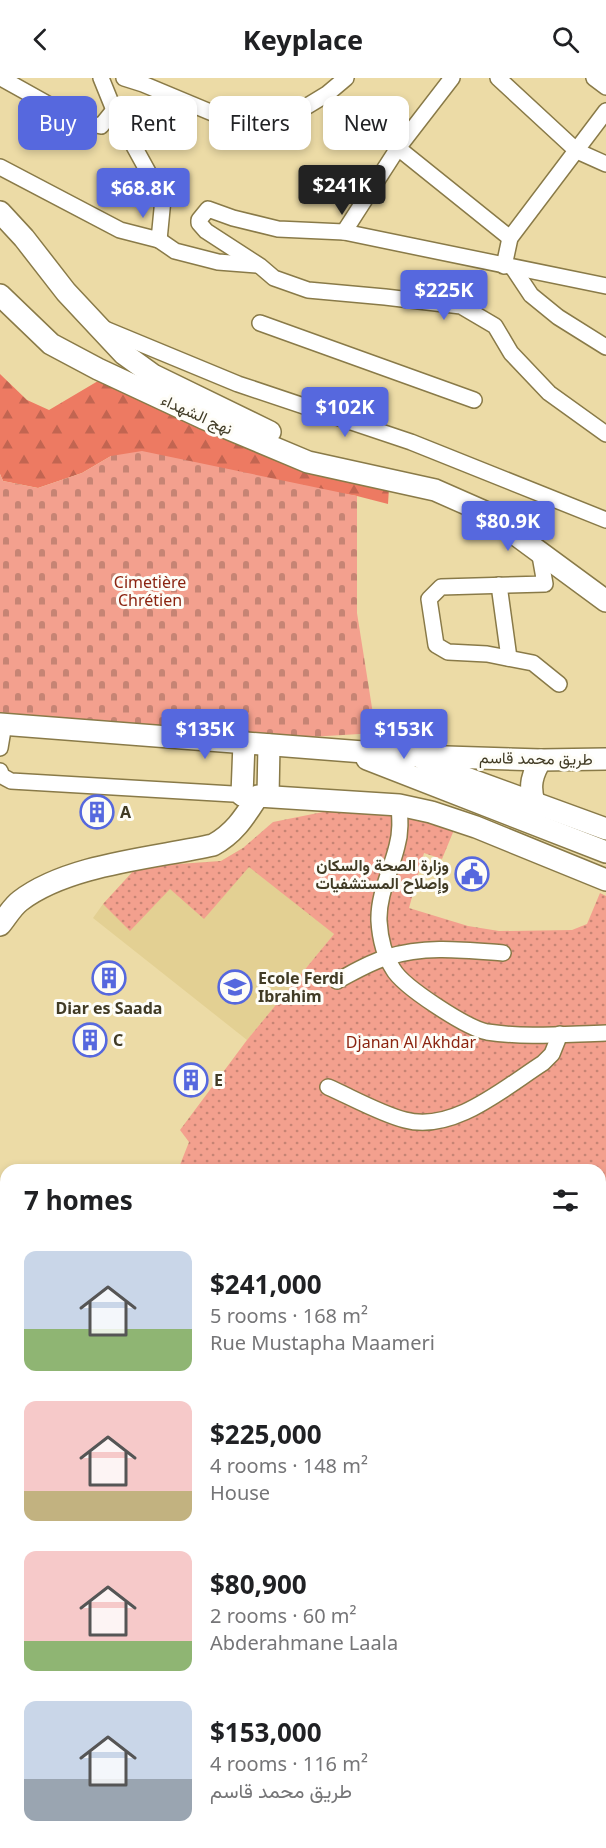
<!DOCTYPE html>
<meta charset="utf-8">
<style>
:root{--surface:#fff;--page:#f6f6f6;--text:#202124;--muted:#757577;--accent:#5668de}
body{margin:0;font-family:"Noto Sans",Vazirmatn,sans-serif;background:var(--page);color:var(--text);height:100vh;display:flex;flex-direction:column;font-size:22px;white-space:nowrap}
*{box-sizing:border-box;margin:0}
p{font-size:20px;color:var(--muted)}
.icon{flex:none;width:33px;height:33px;fill:none;stroke:currentColor;stroke-width:2;stroke-linecap:round;stroke-linejoin:round}
.map{position:relative;flex:1;overflow:hidden}
.details{position:absolute;left:0px;top:1086px;width:606px;height:684px;display:flex;flex-direction:column;background:var(--surface);border-radius:18px 18px 0 0;box-shadow:0 3px 9px #0003}
.details>*{flex:none}
.hud{position:absolute;left:18px;top:18px;width:570px;height:54px;display:flex;gap:12px}
.price{position:absolute;translate:-50% -51px;padding:0 14px;border-radius:6px;background:var(--accent);color:#fff;font-size:20px;line-height:39px;filter:drop-shadow(0 2px 3px #0008)}
.price::after{content:'';position:absolute;left:50%;top:36px;width:18px;height:14px;margin-left:-9px;background:inherit;clip-path:polygon(0 0,100% 0,50% 100%)}
.price.on{background:#222;color:#fff}
ul{padding:0;list-style:none}
li{display:flex;align-items:center;gap:18px;height:150px;padding:0 24px}
li span{display:grid;place-items:center;flex:none;width:168px;height:120px;border-radius:12px;color:#555}
li>.icon{margin-inline-start:auto}
span .icon{width:72px;height:72px;fill:#fffc;stroke-width:1}
li b{font-size:26px}
h2{display:flex;justify-content:space-between;align-items:center;height:72px;padding:0 24px;font-size:26px}
.tag{padding:0 21px;border-radius:12px;background:var(--surface);box-shadow:0 3px 9px #0003;font-size:21px;line-height:54px}
.tag.on{background:var(--accent);color:#fff}
header{display:flex;justify-content:space-between;align-items:center;height:78px;padding:0 24px;background:var(--surface);font-size:27px;font-weight:700}
.map>svg:first-child{display:block}
</style>
<header><svg class="icon" aria-label="back" viewBox="0 0 24 24"><path d="M15 5l-7 7 7 7"/></svg>Keyplace<svg class="icon" aria-label="search" viewBox="0 0 24 24"><circle cx="10" cy="10" r="6"/><path d="M15 15l6 6"/></svg></header>
<div class="map">
<svg width="606" height="1770" viewBox="0 0 606 1770">
<defs>
<pattern id="forest-firs" width="22" height="20" patternUnits="userSpaceOnUse" patternTransform="scale(1.5)"><rect width="22" height="20" fill="#ed7a62"/><path d="M5 1l3.5 6h-7zM16 11l3.5 6h-7z" fill="#c26551"/></pattern>
<pattern id="cemetery-stones" width="16" height="16" patternUnits="userSpaceOnUse" patternTransform="scale(1.5)"><rect width="16" height="16" fill="#f3a08e"/><path d="M2 7V4a2 2 0 0 1 4 0v3zM10 15v-3a2 2 0 0 1 4 0v3z" fill="#c68474"/></pattern>
<pattern id="park-dots" width="8" height="8" patternUnits="userSpaceOnUse" patternTransform="scale(1.5)"><rect width="8" height="8" fill="#f3a08e"/><path d="M2 2h.1M6 6h.1" fill="none" stroke="#c68474" stroke-width="1.8" stroke-linecap="round"/></pattern>
</defs>
<rect width="100%" height="100%" fill="#ecdba6"/>
<g fill="#e3d093">
<polygon points="243,770 334,856 247,962 93,840 103,826 137,789 221,783"/>
<polygon points="6,1520 6,1570 0,1640 0,1521"/>
</g>
<polygon fill="url(#forest-firs)" points="0,296 27,322 49,332 98,303 213,353 389,410 388,426 357,418 111,378 82,395 38,410 3,403 0,396"/>
<polygon fill="url(#cemetery-stones)" points="142,373 357,418 357,535 376,655 293,660 0,638 0,396 3,403 38,410 82,395 111,378"/>
<g fill="url(#park-dots)">
<polygon points="348,729 390,735 454,752 442,781 424,775 409,830 468,848 499,853 572,852 587,846 600,815 606,818 606,1392 600,1385 600,1092 178,1092 189,1064 180,1052 247,962 334,856 249,789 204,841 170,811 130,853 103,826 137,789 221,783 243,770 273,744"/>
<polygon points="606,1452 606,1497 600,1499 600,1458"/>
</g>
<g fill="none" stroke-linecap="round" stroke-linejoin="round">
<g stroke="#897a48" stroke-width="18">
<g id="street">
<polyline points="1,0 80,44 101,48 114,32"/>
<polyline points="124,0 143,6 265,57 277,58 299,33 327,16 346,0"/>
<polyline points="498,0 577,73 606,86"/>
<polyline points="594,0 606,9"/>
<polyline points="398,70 510,160"/>
<polyline points="0,89 120,152 159,162 163,121 114,32 101,0"/>
<polyline points="344,154 398,70 452,0"/>
<polyline points="159,162 175,173 218,184 257,187"/>
<polyline points="504,188 510,160 606,33"/>
<polyline points="513,190 531,217 558,239 606,269"/>
<polyline points="606,208 344,154 278,151 233,140 208,131 199,142 199,145 206,153 260,188 274,200 308,212 385,219 461,228 495,248 511,275 549,315 606,356"/>
<polyline points="260,245 474,322"/>
<polyline points="105,251 238,306 411,364 606,442"/>
<polyline points="539,472 545,506 441,509 429,521 436,567 448,574 487,576 533,585 559,606"/>
<polyline points="499,507 509,580"/>
<polyline points="0,670 4,646"/>
<polyline points="0,693 2,698 11,703 250,717"/>
<path d="M399 727C400 741 401 754 397 768 391 793 378 817 379 843 380 860 384 877 393 891 403 909 467 950 487 954 526 960 567 956 606 955"/>
<path d="M337 903C354 894 370 884 388 879 425 867 465 872 503 875"/>
<path d="M328 1009C351 1019 381 1036 405 1042 453 1055 504 1010 543 985L552 976 560 956"/>
<polyline points="600,1179 606,1180"/>
<polyline points="600,1733 606,1742"/>
<polyline points="600,1757 606,1754"/>
<polyline points="290,1764 291,1770"/>
<polyline points="311,1764 319,1770"/>
<polyline points="394,1764 398,1770"/>
<polyline points="520,1764 524,1770"/>
<polyline points="77,1770 77,1764"/>
<polyline points="578,1770 588,1764"/>
</g>
</g>
<g stroke="#897a48" stroke-width="24">
<g id="secondary">
<polyline points="0,134 24,160 66,214 124,276 153,297 270,354"/>
<polyline points="0,217 51,266 98,291 203,340 308,384 435,412 485,434 606,523"/>
<polyline points="0,646 415,678 541,682 606,681"/>
<polyline points="367,681 606,774"/>
<polyline points="424,682 461,698 606,751"/>
<polyline points="242,717 244,665"/>
<polyline points="268,718 269,667"/>
<path d="M534 724C529 708 532 696 541 682"/>
<path d="M0 847C6 840 12 829 20 823 68 786 155 780 213 767 235 755 245 738 258 718L399 727 431 734 476 749 606 802"/>
<polyline points="0,1165 6,1176"/>
<polyline points="0,1397 6,1389"/>
<polyline points="0,1510 6,1510"/>
<polyline points="600,1514 606,1511"/>
</g>
</g>
<use href="#street" stroke="#fff" stroke-width="15"/>
<use href="#secondary" stroke="#fff" stroke-width="21"/>
</g>
<defs>
<g id="building-ring" transform="scale(1.725)"><circle r="9.5" fill="#fefdf7" stroke="#5668de" stroke-width="1.5"/><path d="M-4-6H4V6H1V3H-1V6H-4ZM-2.5-4.3h1.7v1.8h-1.7ZM.8-4.3h1.7v1.8H.8ZM-2.5-1h1.7V.8h-1.7ZM.8-1h1.7V.8H.8Z" fill="#5668de"/></g>
<g id="civic-ring" transform="scale(1.725)"><circle r="9.5" fill="#fefdf7" stroke="#5668de" stroke-width="1.5"/><path d="M-.6-6.5H3V-4.5H.6V-3L4-1V1h2V6H-6V1h2V-1L-.6-3ZM-1.2 2.5V6h2.4V2.5Z" fill="#5668de"/></g>
<g id="school-ring" transform="scale(1.725)"><circle r="9.5" fill="#fefdf7" stroke="#5668de" stroke-width="1.5"/><path d="M0-5L7-2L0 1L-7-2ZM-4 1L0 2.5L4 1V4Q0 6-4 4Z" fill="#5668de"/></g>
</defs>
<g fill-rule="evenodd">
<use href="#building-ring" x="97" y="734"/>
<use href="#civic-ring" x="472" y="796"/>
<use href="#building-ring" x="109" y="900"/>
<use href="#school-ring" x="235" y="909"/>
<use href="#building-ring" x="90" y="962"/>
<use href="#building-ring" x="191" y="1002"/>
</g>
<g text-anchor="middle" stroke-width="6" stroke-linejoin="round" paint-order="stroke">
<g font-size="16" fill="#413b25" stroke="#fefdf7">
<text transform="translate(197 336) rotate(24)" y="6">نهج الشهداء</text>
<text transform="translate(536 680) rotate(1)" y="6">طريق محمد قاسم</text>
</g>
<g font-size="16" fill="#8b2410" stroke="#fefdf7">
<text x="150" y="510">Cimetière<tspan x="150" dy="18">Chrétien</tspan></text>
<text x="411" y="970">Djanan Al Akhdar</text>
</g>
<g font-size="16" font-weight="bold" fill="#413b25" stroke="#fefdf7" text-anchor="start">
<text x="120" y="740">A</text>
<text x="449" y="793" text-anchor="end">وزارة الصحة والسكان<tspan x="449" dy="18">وإصلاح المستشفيات</tspan></text>
<text x="258" y="906">Ecole Ferdi<tspan x="258" dy="18">Ibrahim</tspan></text>
<text x="109" y="936" text-anchor="middle">Diar es Saada</text>
<text x="113" y="968">C</text>
<text x="214" y="1008">E</text>
</g>
</g>
</svg>
<b class="price on" style="left:342px;top:138px">$241K</b>
<b class="price" style="left:143px;top:141px">$68.8K</b>
<b class="price" style="left:444px;top:243px">$225K</b>
<b class="price" style="left:345px;top:360px">$102K</b>
<b class="price" style="left:508px;top:474px">$80.9K</b>
<b class="price" style="left:205px;top:682px">$135K</b>
<b class="price" style="left:404px;top:682px">$153K</b>
<div class="hud">
<a class="tag on">Buy</a>
<a class="tag">Rent</a>
<a class="tag">Filters</a>
<a class="tag">New</a>
</div>
<section class="details">
<h2>7 homes<svg class="icon" aria-label="filters" viewBox="0 0 24 24"><path d="M4 7h16M4 17h16"/><circle cx="9" cy="7" r="2"/><circle cx="15" cy="17" r="2"/></svg></h2>
<ul>
<li><span style="background:linear-gradient(#c9d6e8 65%,#8fb573 0)"><svg class="icon" aria-label="home" viewBox="0 0 24 24"><path d="M3 11l9-7 9 7M6 9v11h12V9"/></svg></span><div><b>$241,000</b><p>5 rooms · 168 m²</p><p>Rue Mustapha Maameri</p></div></li>
<li><span style="background:linear-gradient(#f6c9c9 75%,#c2b280 0)"><svg class="icon" aria-label="home" viewBox="0 0 24 24"><path d="M3 11l9-7 9 7M6 9v11h12V9"/></svg></span><div><b>$225,000</b><p>4 rooms · 148 m²</p><p>House</p></div></li>
<li><span style="background:linear-gradient(#f6c9c9 75%,#8fb573 0)"><svg class="icon" aria-label="home" viewBox="0 0 24 24"><path d="M3 11l9-7 9 7M6 9v11h12V9"/></svg></span><div><b>$80,900</b><p>2 rooms · 60 m²</p><p>Abderahmane Laala</p></div></li>
<li><span style="background:linear-gradient(#c9d6e8 65%,#9aa5b1 0)"><svg class="icon" aria-label="home" viewBox="0 0 24 24"><path d="M3 11l9-7 9 7M6 9v11h12V9"/></svg></span><div><b>$153,000</b><p>4 rooms · 116 m²</p><p>طريق محمد قاسم</p></div></li>
</ul>
</section>
</div>
